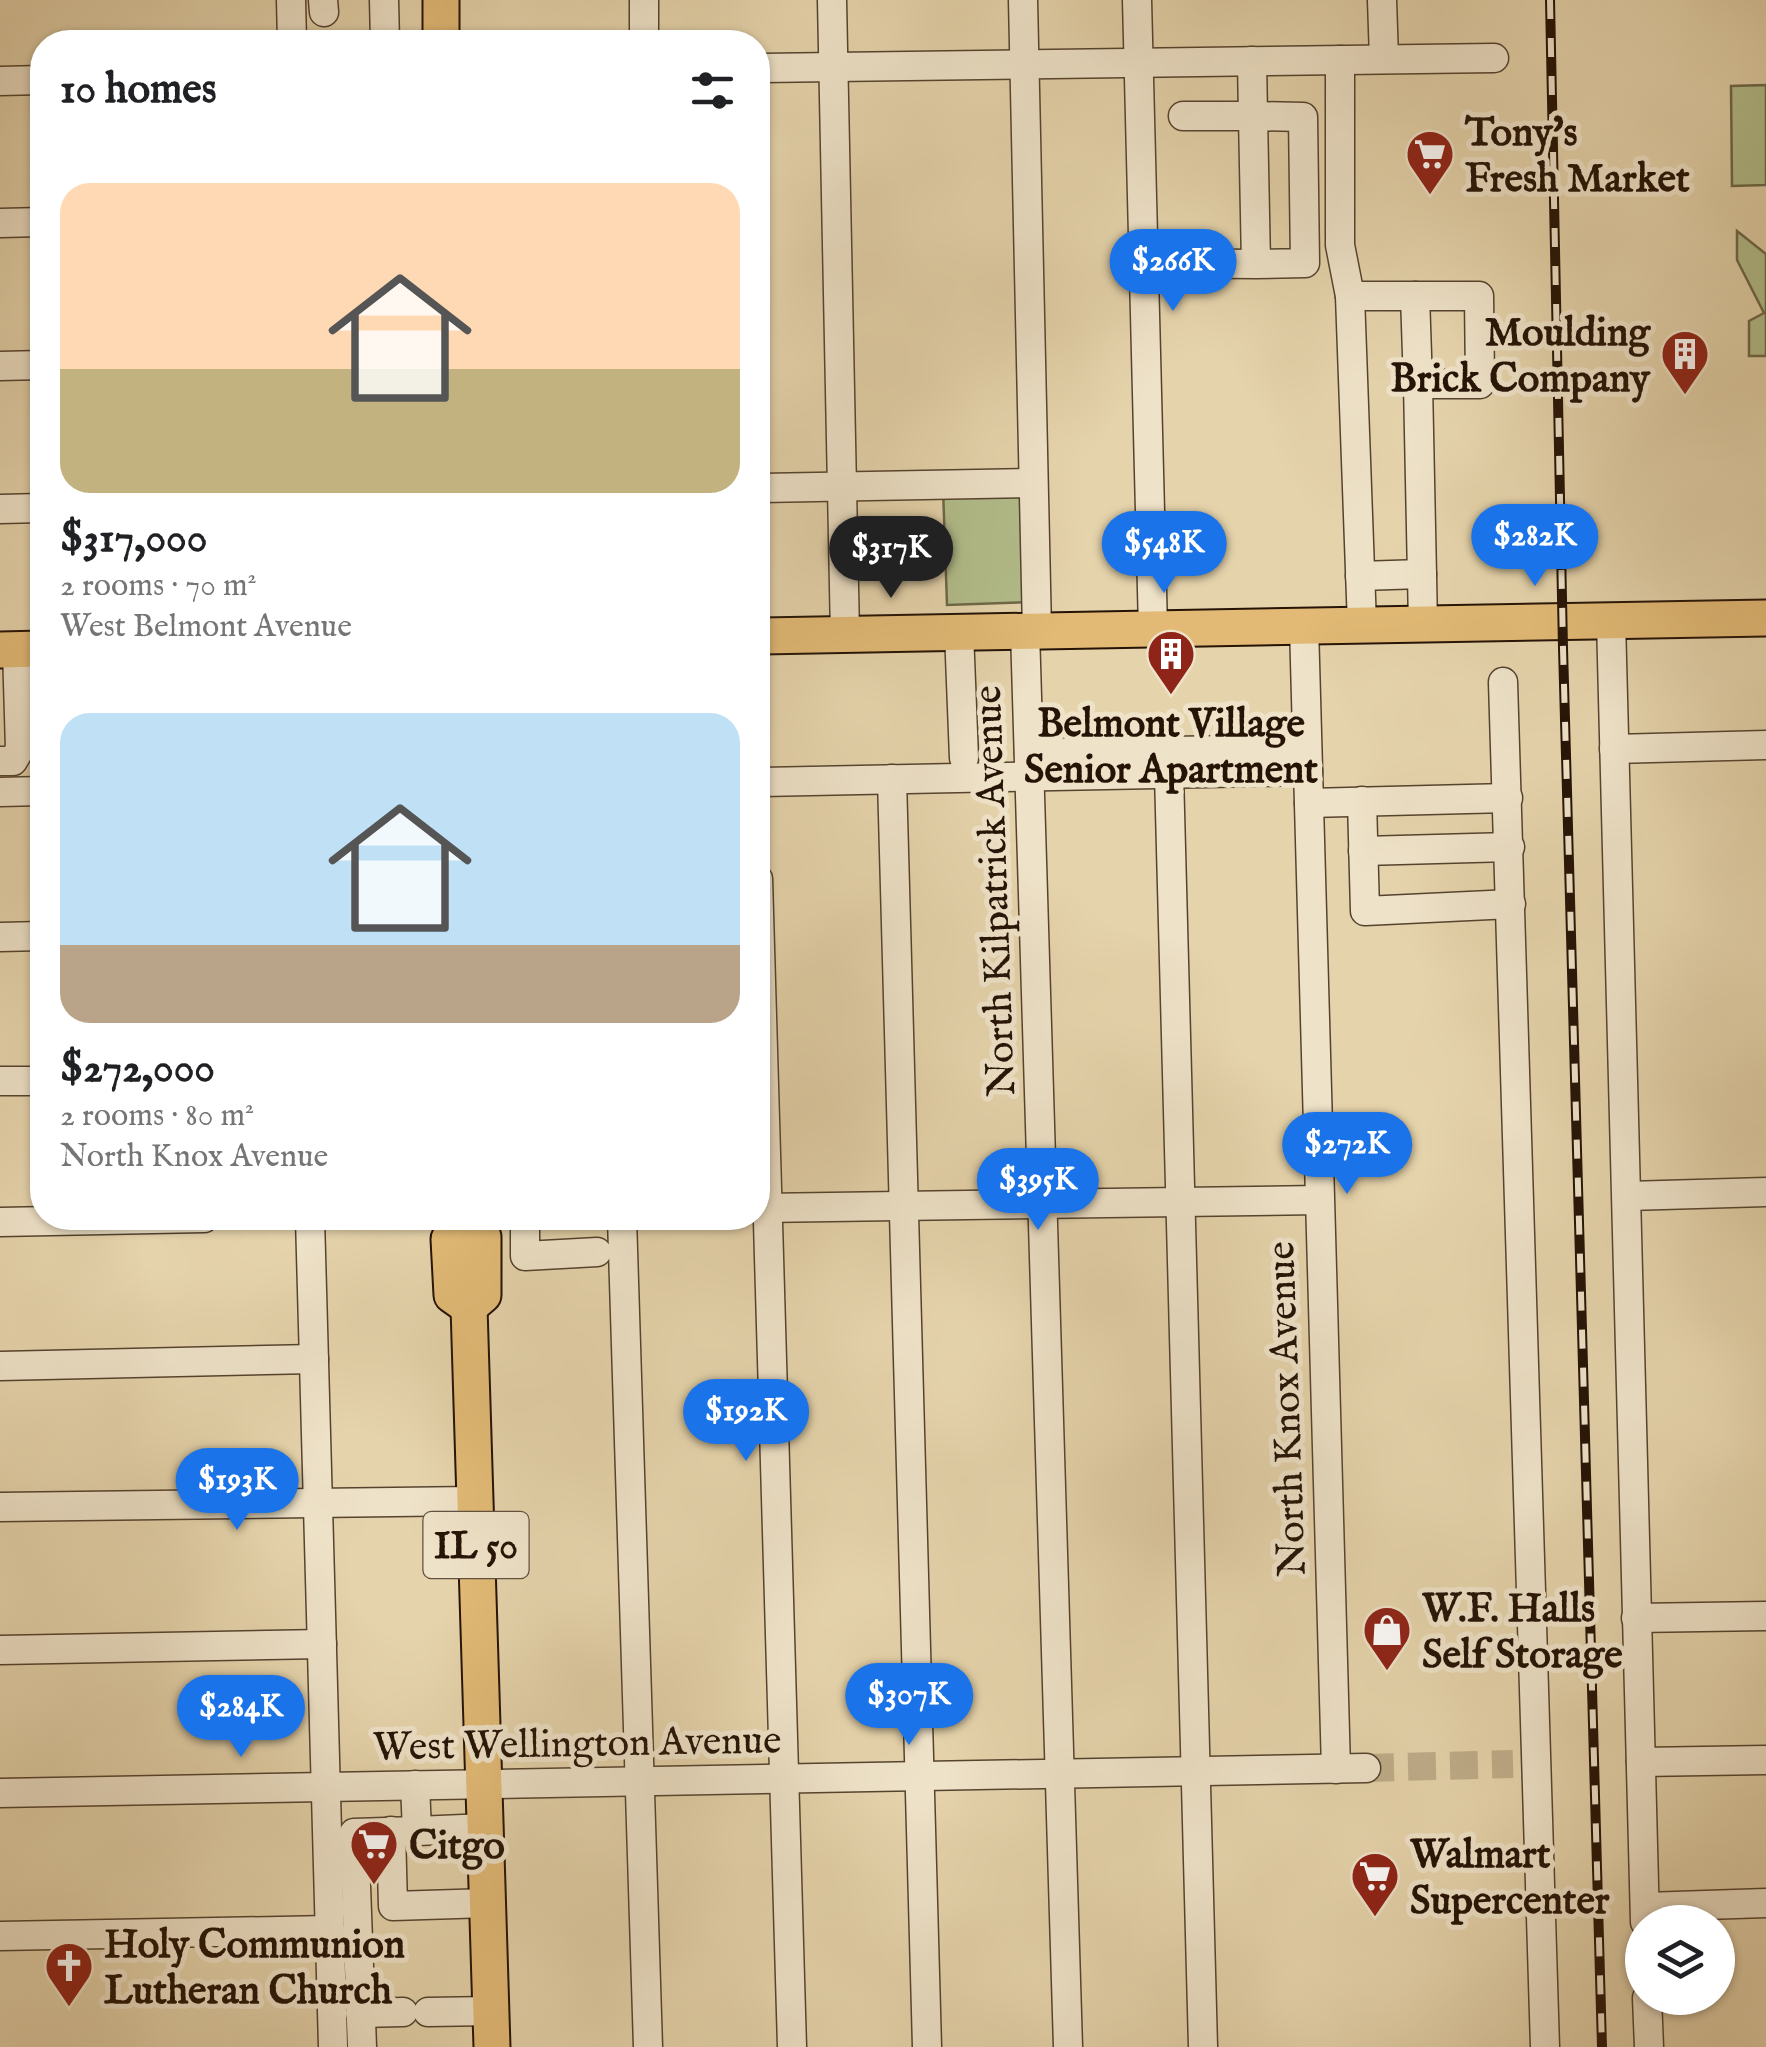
<!DOCTYPE html>
<meta charset="utf-8">
<style>
:root{--surface:#fff;--page:#f6f6f6;--text:#202124;--muted:#757577;--accent:#1a73e8}
body{margin:0;font-family:"IM FELL English",serif;background:var(--page);color:var(--text);height:100vh;display:flex;flex-direction:column;font-size:38px;white-space:nowrap}
*{box-sizing:border-box;margin:0}
p{font-size:32px;color:var(--muted)}
.icon{flex:none;width:55px;height:55px;fill:none;stroke:currentColor;stroke-width:2;stroke-linecap:round;stroke-linejoin:round}
.map{position:relative;flex:1;overflow:hidden}
.details{position:absolute;left:30px;top:30px;width:740px;height:1200px;display:flex;flex-direction:column;background:var(--surface);border-radius:40px;box-shadow:0 2px 8px #0004}
.details>*{flex:none}
.tools{position:absolute;left:1625px;top:1905px;display:grid;gap:20px}
.tools a{display:grid;place-items:center;width:110px;height:110px;border-radius:50%;background:var(--surface);box-shadow:0 2px 8px #0004;font-size:50px}
.price{position:absolute;translate:-50% -85px;padding:0 22px;border-radius:35px;background:var(--accent);color:#fff;font-size:32px;line-height:65px;filter:drop-shadow(0 2px 5px #0008)}
.price::after{content:'';position:absolute;left:50%;top:60px;width:30px;height:22px;margin-left:-15px;background:inherit;clip-path:polygon(0 0,100% 0,50% 100%)}
.price.current{background:#222;color:#fff}
ul{padding:0;list-style:none}
li{display:grid;align-content:center;gap:20px;height:530px;padding:0 30px}
li span{display:grid;place-items:center;height:310px;border-radius:30px;color:#555}
li>.icon{margin-inline-start:auto}
span .icon{width:180px;height:180px;fill:#fffc;stroke-width:1}
li b{font-size:42px}
h2{display:flex;justify-content:space-between;align-items:center;height:120px;padding:0 30px;font-size:42px}
.map>svg:first-child{display:block}
</style>
<div class="map">
<svg width="1766" height="2047" viewBox="0 0 1766 2047">
<rect width="100%" height="100%" fill="#e5d3ab"/>
<filter id="stains"><feTurbulence type="fractalNoise" baseFrequency=".002" numOctaves="4"/><feColorMatrix values="0 0 0 0 .2 0 0 0 0 .09 0 0 0 0 .02 0 0 0 .5 -.17"/></filter>
<radialGradient id="worn" r=".72"><stop offset=".6" stop-color="#630" stop-opacity="0"/><stop offset="1" stop-color="#630" stop-opacity=".3"/></radialGradient>
<g fill="#b2bd8b" stroke="#6c6848" stroke-width="2.5">
<polygon points="1766,85 1766,185 1732,186 1731,86"/>
<polygon points="1737,231 1766,254 1766,356 1749,356 1749,321 1764,313 1737,260"/>
<polygon points="1027,485 1031,602 947,605 943,488"/>
</g>
<g fill="none" stroke-linecap="round" stroke-linejoin="round">
<polyline stroke="#bfad8a" stroke-width="28" stroke-dasharray="28 14" stroke-linecap="butt" points="1366,1768 1513,1764"/>
<g stroke="#55432f" stroke-width="31">
<g id="minor">
<polyline points="291,0 292,42"/>
<polyline points="323,0 324,12"/>
<polyline points="384,0 385,42"/>
<polyline points="644,0 644,42"/>
<polyline points="832,0 845,635"/>
<polyline points="1023,0 1037,631"/>
<polyline points="1137,0 1153,629"/>
<polyline points="1382,0 1384,59"/>
<polyline points="1340,60 1340,245 1350,296"/>
<polyline points="758,68 1494,58"/>
<polyline points="0,81 42,80"/>
<polyline points="1183,116 1253,116 1252,61"/>
<polyline points="0,223 42,222"/>
<polyline points="1143,263 1256,264 1253,116 1303,117 1305,263 1256,264"/>
<polyline points="1415,296 1418,384"/>
<polyline points="0,366 42,365"/>
<polyline points="758,488 1033,483"/>
<polyline points="0,509 42,508"/>
<polyline points="1360,576 1422,574"/>
<polyline points="1611,621 1645,1922"/>
<polyline points="1362,625 1350,296 1479,296 1480,384 1418,384 1423,624"/>
<polyline points="1304,626 1336,1769"/>
<polyline points="1025,631 1068,2047"/>
<polyline points="959,632 964,758"/>
<polyline points="1503,682 1545,2047"/>
<polyline points="1614,749 1766,745"/>
<polyline points="1029,753 1307,749"/>
<polyline points="0,761 13,761 20,749 17,650"/>
<polyline points="1169,774 1203,2047"/>
<polyline points="892,779 927,2047"/>
<polyline points="758,782 1308,771"/>
<polyline points="0,792 42,791"/>
<polyline points="1362,801 1365,911 1511,904"/>
<polyline points="1309,803 1508,798"/>
<polyline points="1363,851 1510,847"/>
<polyline points="758,879 792,2047"/>
<polyline points="0,937 42,936"/>
<polyline points="0,1081 42,1081"/>
<polyline points="1628,1196 1766,1192"/>
<polyline points="758,1208 1319,1200"/>
<polyline points="310,1218 333,2047"/>
<polyline points="525,1218 525,1256 597,1252"/>
<polyline points="622,1218 648,2047"/>
<polyline points="0,1222 204,1218"/>
<polyline points="0,1366 314,1359"/>
<polyline points="0,1507 474,1501"/>
<polyline points="1636,1618 1766,1616"/>
<polyline points="0,1650 322,1644"/>
<polyline points="1641,1762 1766,1760"/>
<polyline points="415,1785 417,1831 486,1828"/>
<polyline points="0,1793 1366,1768"/>
<polyline points="391,1831 393,1906 488,1903"/>
<polyline points="1645,1907 1766,1903"/>
<polyline points="0,1936 330,1930"/>
<polyline points="1647,1998 1649,2047"/>
<polyline points="428,2012 491,2011"/>
<polyline points="360,2013 403,2012"/>
<polyline points="362,2047 354,1833 417,1831"/>
</g>
</g>
<g stroke="#251306" stroke-width="39">
<g id="major">
<polyline points="441,0 441,42"/>
<polyline points="758,636 1766,618"/>
<polyline points="0,650 42,649"/>
<polyline points="462,1218 449,1239 452,1295 469,1307"/>
<polyline points="469,1307 492,2047"/>
<polyline points="469,1307 483,1295 483,1237 469,1218"/>
</g>
</g>
<use href="#minor" stroke="#eee2c8" stroke-width="28"/>
<use href="#major" stroke="#e2ba76" stroke-width="35"/>
<g stroke="#251306" stroke-width="10">
<polyline id="rail" points="1550,0 1563,648 1602,2047"/>
</g>
<use href="#rail" stroke="#eee2c8" stroke-width="6" stroke-dasharray="19" stroke-linecap="butt"/>
</g>
<defs>
<g id="supermarket-pin" transform="scale(2.5)"><path d="M0 17L-7.5 6A9.5 9.5 0 1 1 7.5 6Z" fill="#8f2418" stroke="#eee2c8"/><path d="M-6-5.5h2.5l.6 2H6L4.5 2H-2.5L-4.4-4H-6ZM-1.5 3.2a1.3 1.3 0 1 0 .1 0ZM3 3.2a1.3 1.3 0 1 0 .1 0Z" fill="#fff"/></g>
<g id="building-pin" transform="scale(2.5)"><path d="M0 17L-7.5 6A9.5 9.5 0 1 1 7.5 6Z" fill="#8f2418" stroke="#eee2c8"/><path d="M-4-6H4V6H1V3H-1V6H-4ZM-2.5-4.3h1.7v1.8h-1.7ZM.8-4.3h1.7v1.8H.8ZM-2.5-1h1.7V.8h-1.7ZM.8-1h1.7V.8H.8Z" fill="#fff"/></g>
<g id="shop-pin" transform="scale(2.5)"><path d="M0 17L-7.5 6A9.5 9.5 0 1 1 7.5 6Z" fill="#8f2418" stroke="#eee2c8"/><path d="M-5-2.5h2.3a2.7 3.5 0 0 1 5.4 0H5L5.5 6h-11ZM-1.5-2.5h3a1.5 2.3 0 0 0-3 0Z" fill="#fff"/></g>
<g id="church-pin" transform="scale(2.5)"><path d="M0 17L-7.5 6A9.5 9.5 0 1 1 7.5 6Z" fill="#8f2418" stroke="#eee2c8"/><path d="M-1.2-6h2.4v3.5h3.3v2.4h-3.3V6h-2.4V-.1h-3.3v-2.4h3.3Z" fill="#fff"/></g>
</defs>
<g fill-rule="evenodd">
<use href="#supermarket-pin" x="1430" y="154"/>
<use href="#building-pin" x="1685" y="354"/>
<use href="#building-pin" x="1171" y="654"/>
<use href="#shop-pin" x="1387" y="1630"/>
<use href="#supermarket-pin" x="374" y="1844"/>
<use href="#supermarket-pin" x="1375" y="1876"/>
<use href="#church-pin" x="69" y="1966"/>
</g>
<g text-anchor="middle" stroke-width="10" stroke-linejoin="round" paint-order="stroke">
<rect fill="#eee2c8" stroke="#615140" stroke-width="2.5" x="423.5" y="1512" width="105" height="66" rx="8"/>
<g font-size="38" font-weight="bold" fill="#251306">
<text x="476" y="1558">IL 50</text>
</g>
<g font-size="40" font-weight="bold" fill="#251306" stroke="#eee2c8" text-anchor="start">
<text x="1465" y="145">Tony's<tspan x="1465" dy="46">Fresh Market</tspan></text>
<text x="1650" y="345" text-anchor="end">Moulding<tspan x="1650" dy="46">Brick Company</tspan></text>
<text x="1171" y="736" text-anchor="middle">Belmont Village<tspan x="1171" dy="46">Senior Apartment</tspan></text>
<text x="1422" y="1621">W.F. Halls<tspan x="1422" dy="46">Self Storage</tspan></text>
<text x="409" y="1858">Citgo</text>
<text x="1410" y="1867">Walmart<tspan x="1410" dy="46">Supercenter</tspan></text>
<text x="104" y="1957">Holy Communion<tspan x="104" dy="46">Lutheran Church</tspan></text>
</g>
<g font-size="40" fill="#251306" stroke="#eee2c8">
<text transform="translate(993 891) rotate(-92)" y="14">North Kilpatrick Avenue</text>
<text transform="translate(1285 1409) rotate(-92)" y="14">North Knox Avenue</text>
<text transform="translate(577 1742) rotate(-1)" y="14">West Wellington Avenue</text>
</g>
</g>
<rect width="100%" height="100%" filter="url(#stains)"/>
<rect width="100%" height="100%" fill="url(#worn)"/>
</svg>
<div class="tools">
<a><svg class="icon" aria-label="layers" viewBox="0 0 24 24"><path d="M12 4l9 5-9 5-9-5zM3 14l9 5 9-5"/></svg></a>
</div>
<b class="price" style="left:1173px;top:314px">$266K</b>
<b class="price" style="left:1535px;top:589px">$282K</b>
<b class="price" style="left:1164px;top:596px">$548K</b>
<b class="price current" style="left:891px;top:601px">$317K</b>
<b class="price" style="left:1347px;top:1197px">$272K</b>
<b class="price" style="left:1038px;top:1233px">$395K</b>
<b class="price" style="left:746px;top:1464px">$192K</b>
<b class="price" style="left:237px;top:1533px">$193K</b>
<b class="price" style="left:909px;top:1748px">$307K</b>
<b class="price" style="left:241px;top:1760px">$284K</b>
<section class="details">
<h2>10 homes<svg class="icon" aria-label="filters" viewBox="0 0 24 24"><path d="M4 7h16M4 17h16"/><circle cx="9" cy="7" r="2"/><circle cx="15" cy="17" r="2"/></svg></h2>
<ul>
<li><span style="background:linear-gradient(#ffd9b3 60%,#c2b280 0)"><svg class="icon" aria-label="home" viewBox="0 0 24 24"><path d="M3 11l9-7 9 7M6 9v11h12V9"/></svg></span><div><b>$317,000</b><p>2 rooms · 70 m²</p><p>West Belmont Avenue</p></div></li>
<li><span style="background:linear-gradient(#bfe0f5 75%,#b9a48a 0)"><svg class="icon" aria-label="home" viewBox="0 0 24 24"><path d="M3 11l9-7 9 7M6 9v11h12V9"/></svg></span><div><b>$272,000</b><p>2 rooms · 80 m²</p><p>North Knox Avenue</p></div></li>
</ul>
</section>
</div>
